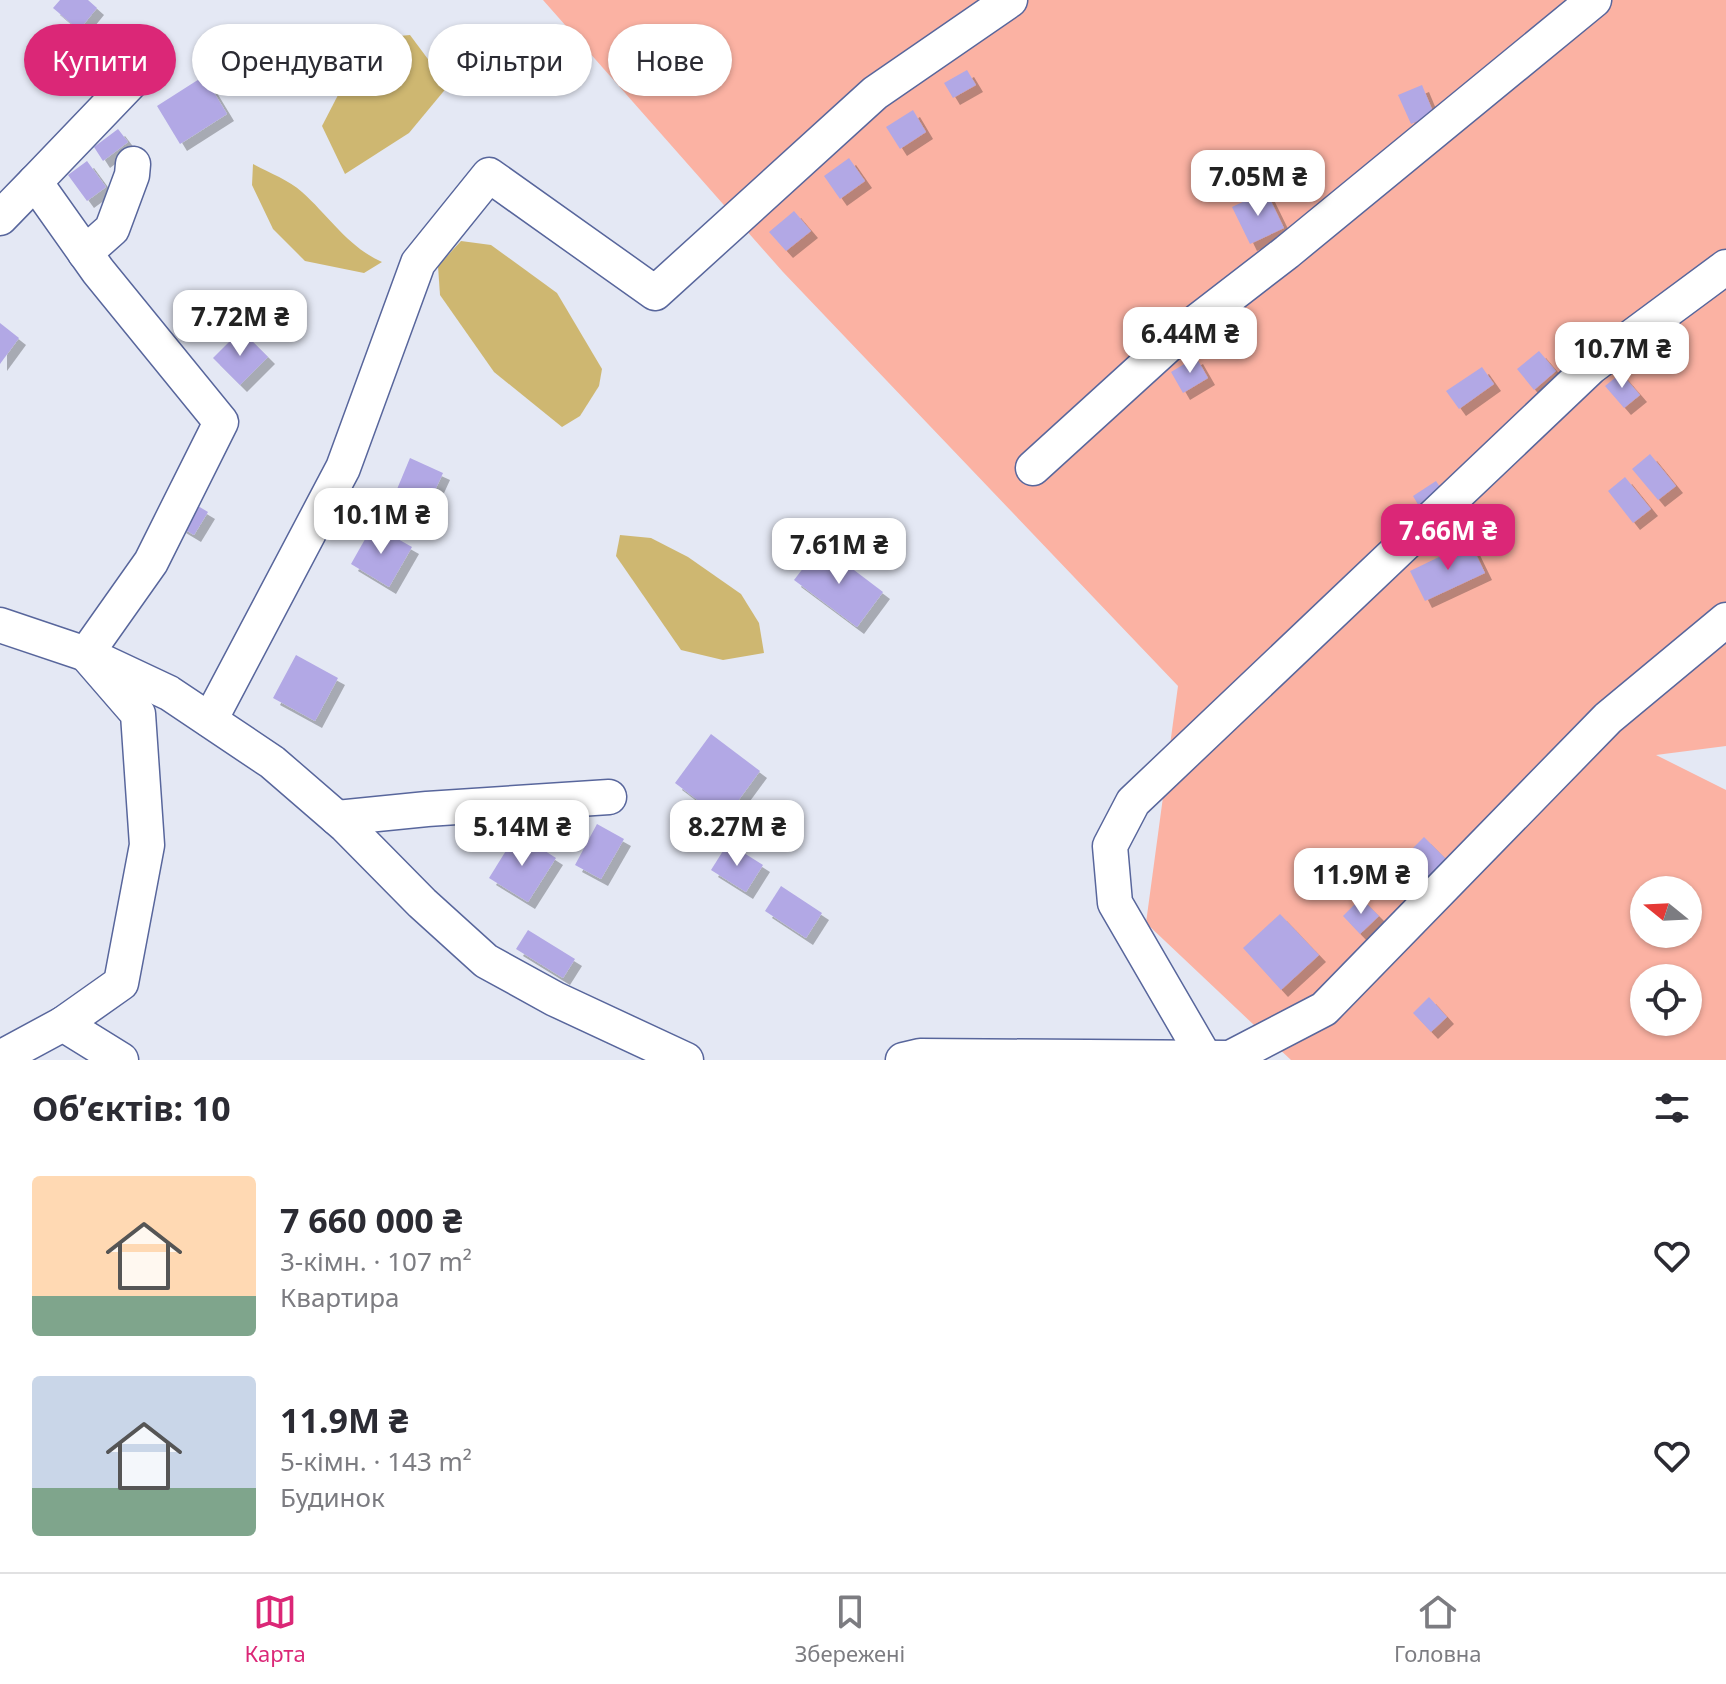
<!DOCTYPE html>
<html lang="uk">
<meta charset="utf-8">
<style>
:root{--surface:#fff;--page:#f7f7f7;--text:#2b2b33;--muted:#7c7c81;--line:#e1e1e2;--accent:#db2777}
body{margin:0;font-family:"Noto Sans",sans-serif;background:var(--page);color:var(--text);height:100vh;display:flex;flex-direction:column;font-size:30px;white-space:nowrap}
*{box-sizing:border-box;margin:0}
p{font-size:26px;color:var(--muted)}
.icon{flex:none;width:44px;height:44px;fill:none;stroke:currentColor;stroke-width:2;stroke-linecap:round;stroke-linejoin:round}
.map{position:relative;height:1060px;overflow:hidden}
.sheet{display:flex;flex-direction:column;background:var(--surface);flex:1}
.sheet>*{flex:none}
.top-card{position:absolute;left:24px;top:24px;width:800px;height:72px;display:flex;gap:16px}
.needle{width:52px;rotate:288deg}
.fabs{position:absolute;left:1630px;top:876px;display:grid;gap:16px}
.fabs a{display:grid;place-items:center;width:72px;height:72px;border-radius:50%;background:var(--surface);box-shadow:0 2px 6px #0004;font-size:40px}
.price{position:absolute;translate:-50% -68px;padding:0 18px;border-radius:16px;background:#fff;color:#222;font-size:26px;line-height:52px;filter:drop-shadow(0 2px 4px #0008)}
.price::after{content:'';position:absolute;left:50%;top:48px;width:24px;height:18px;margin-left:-12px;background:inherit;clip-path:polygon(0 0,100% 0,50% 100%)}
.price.current{background:var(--accent);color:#fff}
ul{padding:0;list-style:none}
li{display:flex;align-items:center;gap:24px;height:200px;padding:0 32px}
li span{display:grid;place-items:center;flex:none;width:224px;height:160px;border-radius:8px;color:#555}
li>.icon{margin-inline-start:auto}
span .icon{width:96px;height:96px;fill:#fffc;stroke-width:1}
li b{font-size:34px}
h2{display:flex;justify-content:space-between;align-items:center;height:96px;padding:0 32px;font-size:34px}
.pill{padding:0 28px;border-radius:36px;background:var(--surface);box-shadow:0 2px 6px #0004;font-size:28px;line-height:72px}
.pill.current{background:var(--accent);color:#fff}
.tabs{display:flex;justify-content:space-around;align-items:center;height:112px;border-top:2px solid var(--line);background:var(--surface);font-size:22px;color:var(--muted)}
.tabs a{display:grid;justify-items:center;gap:4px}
.tabs .current{color:var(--accent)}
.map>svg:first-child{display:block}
</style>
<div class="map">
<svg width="1726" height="1060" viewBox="0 0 1726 1060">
<defs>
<filter id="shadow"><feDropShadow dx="7" dy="7" stdDeviation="0" flood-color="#0004"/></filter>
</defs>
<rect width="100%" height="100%" fill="#e4e8f4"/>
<path fill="#fbb2a3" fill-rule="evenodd" d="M543 0H1726V746L1656 755 1726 790V1060H1291L1146 923 1178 686 783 272ZM1644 890H1688V934H1644ZM1644 978H1688V1022H1644Z"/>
<g fill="#ceb771">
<polygon points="410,35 448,86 409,133 345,174 322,126 367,39"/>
<path d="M253 164C269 173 289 180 302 192 329 216 348 247 382 262L364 273 305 261 273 229 252 185Z"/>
<polygon points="461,241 491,245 557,293 602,369 599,386 580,416 562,427 494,372 440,295 438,266"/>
<polygon points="620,535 651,538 688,557 741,594 759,623 764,653 723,660 681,650 616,556"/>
</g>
<g fill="#b2a8e5" filter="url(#shadow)">
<polygon points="60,0 88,0 97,8 79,30 53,8"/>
<polygon points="967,70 976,85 953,98 944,83"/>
<polygon points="204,76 227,114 180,144 157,106"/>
<polygon points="1422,85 1434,114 1411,124 1398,95"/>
<polygon points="913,110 926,132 900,149 886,127"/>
<polygon points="118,129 128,142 103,161 94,147"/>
<polygon points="849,158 865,181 840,199 824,176"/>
<polygon points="87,161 106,187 87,201 68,175"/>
<polygon points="1266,191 1284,228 1250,244 1232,207"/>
<polygon points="794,211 811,231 786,251 769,232"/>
<polygon points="0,323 19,338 0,364"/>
<polygon points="241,330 268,357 240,385 213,358"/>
<polygon points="1539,351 1556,371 1534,390 1517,369"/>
<polygon points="1196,357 1208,378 1183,393 1171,372"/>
<polygon points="1482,367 1494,384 1459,409 1446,391"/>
<polygon points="1621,373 1640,395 1624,408 1605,386"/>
<polygon points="1650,454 1676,486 1658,500 1632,469"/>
<polygon points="410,458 443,473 427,508 395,494"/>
<polygon points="1625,477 1651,509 1633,523 1608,491"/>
<polygon points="1436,481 1444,493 1420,508 1413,496"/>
<polygon points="193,503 208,512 194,535 179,526"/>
<polygon points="373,525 412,547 389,587 351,564"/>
<polygon points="1470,542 1485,573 1425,601 1410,571"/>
<polygon points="821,545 883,592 857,627 794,580"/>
<polygon points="296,655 338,678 315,721 273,698"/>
<polygon points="711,734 760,771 724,820 675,783"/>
<polygon points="597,824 624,839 601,879 575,865"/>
<polygon points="517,833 556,858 528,902 489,878"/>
<polygon points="1424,837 1447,860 1427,881 1404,857"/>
<polygon points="728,843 763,865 746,892 711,870"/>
<polygon points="781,886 822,913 806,938 765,911"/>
<polygon points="1361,898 1379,916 1360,934 1343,916"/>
<polygon points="1280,914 1319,955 1281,990 1243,948"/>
<polygon points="528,930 575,959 563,978 516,949"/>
<polygon points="1429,997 1447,1017 1431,1032 1413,1013"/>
</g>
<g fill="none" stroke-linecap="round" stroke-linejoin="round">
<g stroke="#58669c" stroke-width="37">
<g id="minor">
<polyline points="0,218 35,182"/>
<polyline points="85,253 112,229 132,175 133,164"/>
<polyline points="1033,468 1177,337 1287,252 1594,0"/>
<polyline points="0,625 86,654 169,693 272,762 346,826 422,903 486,961 555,999 686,1060"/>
<polyline points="210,720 343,468 418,263 489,175 655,293 875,93 1010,0"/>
<polyline points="337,818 427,809 609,797"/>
<polyline points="63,1024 121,983 147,845 138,714 86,654 151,562 221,422 98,271 35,182 150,62"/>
<polyline points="0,1058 63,1024 121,1060"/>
<polyline points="1205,1058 1115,903 1110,846 1133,802 1591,367 1726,267"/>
<polyline points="903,1060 920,1056 1230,1058 1324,1009 1608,718 1726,620"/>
</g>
</g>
<use href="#minor" stroke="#fff" stroke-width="34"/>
</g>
</svg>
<div class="fabs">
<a><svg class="needle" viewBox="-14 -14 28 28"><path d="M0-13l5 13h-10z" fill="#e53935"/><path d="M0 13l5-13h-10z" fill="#7c7c81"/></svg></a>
<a><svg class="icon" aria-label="locate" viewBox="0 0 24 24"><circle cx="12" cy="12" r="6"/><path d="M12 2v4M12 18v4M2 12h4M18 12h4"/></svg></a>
</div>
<b class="price" style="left:1258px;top:218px">7.05M ₴</b>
<b class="price" style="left:240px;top:358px">7.72M ₴</b>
<b class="price" style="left:1190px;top:375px">6.44M ₴</b>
<b class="price" style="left:1622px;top:390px">10.7M ₴</b>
<b class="price" style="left:381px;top:556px">10.1M ₴</b>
<b class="price current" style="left:1448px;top:572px">7.66M ₴</b>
<b class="price" style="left:839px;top:586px">7.61M ₴</b>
<b class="price" style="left:522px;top:868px">5.14M ₴</b>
<b class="price" style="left:737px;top:868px">8.27M ₴</b>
<b class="price" style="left:1361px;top:916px">11.9M ₴</b>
<div class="top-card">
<a class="pill current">Купити</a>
<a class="pill">Орендувати</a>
<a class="pill">Фільтри</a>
<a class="pill">Нове</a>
</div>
</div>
<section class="sheet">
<h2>Об’єктів: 10<svg class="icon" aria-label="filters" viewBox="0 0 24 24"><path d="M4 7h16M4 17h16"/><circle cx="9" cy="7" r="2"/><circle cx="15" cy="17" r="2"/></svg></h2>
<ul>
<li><span style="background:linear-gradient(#ffd9b3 75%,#7fa58c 0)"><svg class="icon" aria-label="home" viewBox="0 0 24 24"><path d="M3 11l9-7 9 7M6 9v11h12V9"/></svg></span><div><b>7 660 000 ₴</b><p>3-кімн. · 107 m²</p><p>Квартира</p></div><svg class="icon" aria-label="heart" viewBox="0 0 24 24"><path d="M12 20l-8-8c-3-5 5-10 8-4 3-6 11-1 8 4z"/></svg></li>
<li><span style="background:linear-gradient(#c9d6e8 70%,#7fa58c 0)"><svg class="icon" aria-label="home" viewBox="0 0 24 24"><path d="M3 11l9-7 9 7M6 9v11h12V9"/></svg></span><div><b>11.9M ₴</b><p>5-кімн. · 143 m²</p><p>Будинок</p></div><svg class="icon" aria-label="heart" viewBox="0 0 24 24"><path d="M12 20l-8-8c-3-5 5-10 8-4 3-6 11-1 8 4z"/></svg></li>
</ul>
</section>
<nav class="tabs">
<a class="current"><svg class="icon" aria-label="map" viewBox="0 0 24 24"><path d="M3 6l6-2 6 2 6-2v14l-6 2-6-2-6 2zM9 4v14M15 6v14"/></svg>Карта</a>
<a><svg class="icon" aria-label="saved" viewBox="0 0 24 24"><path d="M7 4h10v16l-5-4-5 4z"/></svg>Збережені</a>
<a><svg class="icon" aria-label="home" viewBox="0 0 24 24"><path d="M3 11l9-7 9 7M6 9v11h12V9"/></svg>Головна</a>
</nav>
